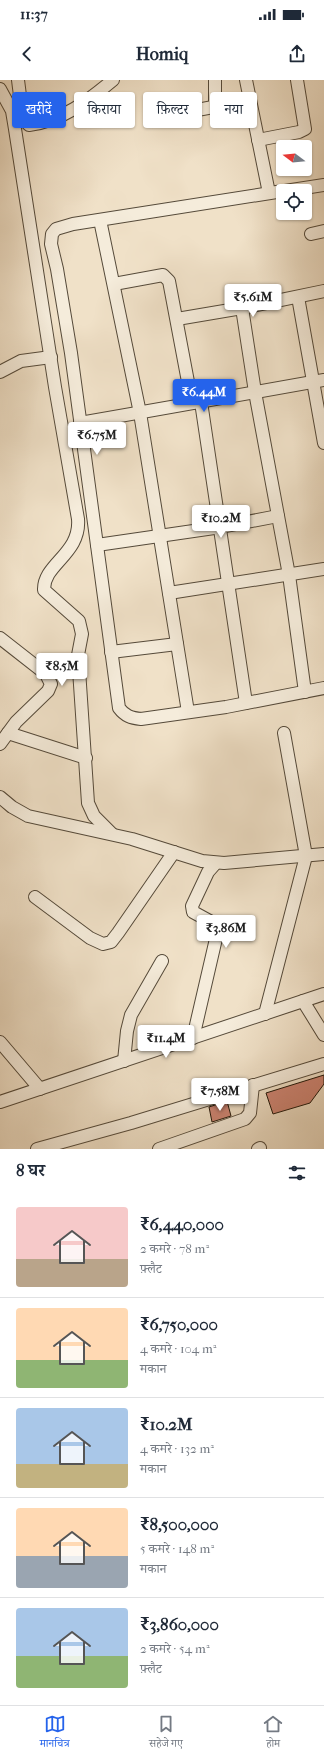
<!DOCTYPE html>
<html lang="hi">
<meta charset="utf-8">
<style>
:root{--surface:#fff;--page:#f2f2f3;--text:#1f2937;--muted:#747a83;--line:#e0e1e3;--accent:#2563eb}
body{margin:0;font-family:"IM FELL French Canon","Noto Serif Devanagari",serif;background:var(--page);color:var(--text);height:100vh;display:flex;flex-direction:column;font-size:15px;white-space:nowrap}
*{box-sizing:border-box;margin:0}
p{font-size:13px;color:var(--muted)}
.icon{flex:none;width:22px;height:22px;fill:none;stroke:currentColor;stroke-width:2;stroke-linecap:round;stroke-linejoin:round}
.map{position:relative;height:1069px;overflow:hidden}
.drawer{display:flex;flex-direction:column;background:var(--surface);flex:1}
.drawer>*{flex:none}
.banner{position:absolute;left:12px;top:12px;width:300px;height:36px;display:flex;gap:8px}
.needle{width:26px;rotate:286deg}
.fabs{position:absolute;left:276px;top:60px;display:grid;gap:8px}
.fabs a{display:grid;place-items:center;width:36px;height:36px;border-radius:4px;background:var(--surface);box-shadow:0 1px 3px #0004;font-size:20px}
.price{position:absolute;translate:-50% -34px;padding:0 9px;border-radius:4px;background:#fff;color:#222;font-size:13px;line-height:26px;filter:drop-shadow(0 1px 2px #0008)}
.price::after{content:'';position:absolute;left:50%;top:24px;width:12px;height:9px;margin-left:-6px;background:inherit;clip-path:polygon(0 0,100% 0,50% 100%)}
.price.selected{background:var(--accent);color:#fff}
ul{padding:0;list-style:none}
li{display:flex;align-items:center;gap:12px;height:100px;padding:0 16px}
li+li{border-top:1px solid var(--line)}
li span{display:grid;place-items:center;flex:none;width:112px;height:80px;border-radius:4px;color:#555}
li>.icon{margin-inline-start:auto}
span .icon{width:48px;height:48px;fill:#fffc;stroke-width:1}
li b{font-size:17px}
h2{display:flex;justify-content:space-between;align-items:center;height:48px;padding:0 16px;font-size:17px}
.tag{padding:0 14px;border-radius:4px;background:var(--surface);box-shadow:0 1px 3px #0004;font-size:14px;line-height:36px}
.tag.selected{background:var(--accent);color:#fff}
.status{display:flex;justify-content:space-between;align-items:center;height:28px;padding:0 20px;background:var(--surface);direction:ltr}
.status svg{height:11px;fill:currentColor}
header{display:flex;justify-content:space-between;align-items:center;height:52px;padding:0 16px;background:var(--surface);font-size:18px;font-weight:800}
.tab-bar{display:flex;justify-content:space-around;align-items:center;height:56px;border-top:1px solid var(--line);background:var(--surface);font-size:11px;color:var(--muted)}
.tab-bar a{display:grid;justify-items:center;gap:2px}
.tab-bar .selected{color:var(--accent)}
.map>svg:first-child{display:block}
</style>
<div class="status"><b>11:37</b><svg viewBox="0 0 49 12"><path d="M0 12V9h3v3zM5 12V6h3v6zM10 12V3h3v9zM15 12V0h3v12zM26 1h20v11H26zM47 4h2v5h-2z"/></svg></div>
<header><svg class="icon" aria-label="back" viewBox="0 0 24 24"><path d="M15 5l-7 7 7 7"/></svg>Homiq<svg class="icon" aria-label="share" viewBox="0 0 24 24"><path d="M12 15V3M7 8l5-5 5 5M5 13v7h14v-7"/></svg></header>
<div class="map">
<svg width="324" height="1069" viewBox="0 0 324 1069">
<rect width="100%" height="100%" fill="#f0e1c8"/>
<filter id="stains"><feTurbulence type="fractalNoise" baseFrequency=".005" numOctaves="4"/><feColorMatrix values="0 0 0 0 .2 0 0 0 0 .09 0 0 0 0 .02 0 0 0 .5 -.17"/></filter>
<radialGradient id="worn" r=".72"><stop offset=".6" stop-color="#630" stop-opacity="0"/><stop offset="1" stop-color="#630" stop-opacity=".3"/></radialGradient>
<g fill="#ce8574" stroke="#21170a">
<polygon points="324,995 324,1004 310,1023 273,1034 266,1013"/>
<polygon points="227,1021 231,1036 212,1042 209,1027"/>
</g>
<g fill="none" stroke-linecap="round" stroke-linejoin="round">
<g stroke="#554a3a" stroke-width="14">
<g id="minor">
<path d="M18 0 23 39 29 45C62 41 88 21 113 0"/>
<polyline points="215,0 215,27"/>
<polyline points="246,0 269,113"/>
<path d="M0 9 12 31 15 49 55 307 78 439C81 474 43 484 44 510L79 541 82 554 78 575 88 723 94 736 112 754"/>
<polyline points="155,38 250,20"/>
<polyline points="258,60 299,52 305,49 297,0"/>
<path d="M283 111 73 144 56 149 52 154 51 164 57 189 71 273 119 628C125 636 131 638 141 639L226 627 324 608"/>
<polyline points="285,111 324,105"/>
<polyline points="100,140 140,333 188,632"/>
<polyline points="311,154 324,151"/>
<polyline points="114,204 163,195 169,201 192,323"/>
<polyline points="298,217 324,363"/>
<polyline points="242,228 255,312 289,495 305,612"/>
<polyline points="177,239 242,228 324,211"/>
<polyline points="0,292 21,281 51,277"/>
<polyline points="201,322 246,623"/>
<polyline points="80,343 324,300"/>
<polyline points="97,465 221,447 278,436"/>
<polyline points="169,513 324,489"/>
<polyline points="0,558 46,594 51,604 48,611 16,642 0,664"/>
<polyline points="111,572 177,564"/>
<polyline points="8,653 86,678"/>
<polyline points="0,717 12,727 28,736 132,759 202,781 224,783 324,774"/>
<polyline points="35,817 90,858 103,864 111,862 118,853 174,772"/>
<polyline points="303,921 324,955"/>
<polyline points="265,934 306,776 284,653"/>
<polyline points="193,958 218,850 215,844 193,832 192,826 208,792 215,784"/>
<polyline points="0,962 40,1009"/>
<polyline points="124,981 127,951 131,935 162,881"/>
<polyline points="0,1022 324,914"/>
<polyline points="37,1069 131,1043 324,984"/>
<polyline points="159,1069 245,1039 250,1033 253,1005"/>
<polyline points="258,1069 260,1068"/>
</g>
</g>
<use href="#minor" stroke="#f5ecdb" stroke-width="12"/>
</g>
<rect width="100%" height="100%" filter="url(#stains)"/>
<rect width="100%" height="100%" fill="url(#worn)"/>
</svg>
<div class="fabs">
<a><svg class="needle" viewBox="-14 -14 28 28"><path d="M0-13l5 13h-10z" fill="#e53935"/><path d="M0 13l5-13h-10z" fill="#747a83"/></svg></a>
<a><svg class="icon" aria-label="locate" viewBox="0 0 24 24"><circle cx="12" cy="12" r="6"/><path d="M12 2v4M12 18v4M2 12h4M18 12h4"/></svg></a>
</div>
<b class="price" style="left:253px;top:238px">₹5.61M</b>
<b class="price selected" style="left:204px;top:333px">₹6.44M</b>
<b class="price" style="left:97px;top:376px">₹6.75M</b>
<b class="price" style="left:221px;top:459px">₹10.2M</b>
<b class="price" style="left:62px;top:607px">₹8.5M</b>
<b class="price" style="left:226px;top:869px">₹3.86M</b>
<b class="price" style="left:166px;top:979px">₹11.4M</b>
<b class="price" style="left:220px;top:1032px">₹7.58M</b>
<div class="banner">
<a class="tag selected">खरीदें</a>
<a class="tag">किराया</a>
<a class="tag">फ़िल्टर</a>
<a class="tag">नया</a>
</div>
</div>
<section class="drawer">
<h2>8 घर<svg class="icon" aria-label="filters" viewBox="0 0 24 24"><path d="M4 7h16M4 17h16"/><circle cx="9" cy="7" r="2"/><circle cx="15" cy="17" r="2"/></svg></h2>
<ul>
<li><span style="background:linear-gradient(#f6c9c9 65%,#b9a48a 0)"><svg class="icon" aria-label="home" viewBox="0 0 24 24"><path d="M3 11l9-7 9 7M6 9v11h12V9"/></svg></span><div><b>₹6,440,000</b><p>2 कमरे · 78 m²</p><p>फ़्लैट</p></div></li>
<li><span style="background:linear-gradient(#ffd9b3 65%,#8fb573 0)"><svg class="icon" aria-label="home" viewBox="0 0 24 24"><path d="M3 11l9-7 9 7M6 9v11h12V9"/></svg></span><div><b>₹6,750,000</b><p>4 कमरे · 104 m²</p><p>मकान</p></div></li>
<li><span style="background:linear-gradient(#a9c7e8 70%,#c2b280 0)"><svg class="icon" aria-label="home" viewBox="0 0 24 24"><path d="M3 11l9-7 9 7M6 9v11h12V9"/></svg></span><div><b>₹10.2M</b><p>4 कमरे · 132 m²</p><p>मकान</p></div></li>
<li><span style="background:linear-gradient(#ffd9b3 60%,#9aa5b1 0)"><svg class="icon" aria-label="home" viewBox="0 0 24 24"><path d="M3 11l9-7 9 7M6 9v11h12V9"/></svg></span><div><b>₹8,500,000</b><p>5 कमरे · 148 m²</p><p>मकान</p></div></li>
<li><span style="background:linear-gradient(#a9c7e8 60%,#8fb573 0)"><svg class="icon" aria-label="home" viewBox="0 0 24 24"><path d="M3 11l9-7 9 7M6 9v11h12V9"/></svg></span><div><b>₹3,860,000</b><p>2 कमरे · 54 m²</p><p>फ़्लैट</p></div></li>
</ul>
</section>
<nav class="tab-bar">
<a class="selected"><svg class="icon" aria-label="map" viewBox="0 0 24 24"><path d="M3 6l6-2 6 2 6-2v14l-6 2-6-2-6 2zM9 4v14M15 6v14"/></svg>मानचित्र</a>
<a><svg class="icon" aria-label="saved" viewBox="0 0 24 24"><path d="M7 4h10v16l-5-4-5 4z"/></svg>सहेजे गए</a>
<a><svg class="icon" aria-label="home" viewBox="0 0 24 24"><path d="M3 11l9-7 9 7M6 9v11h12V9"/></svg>होम</a>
</nav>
